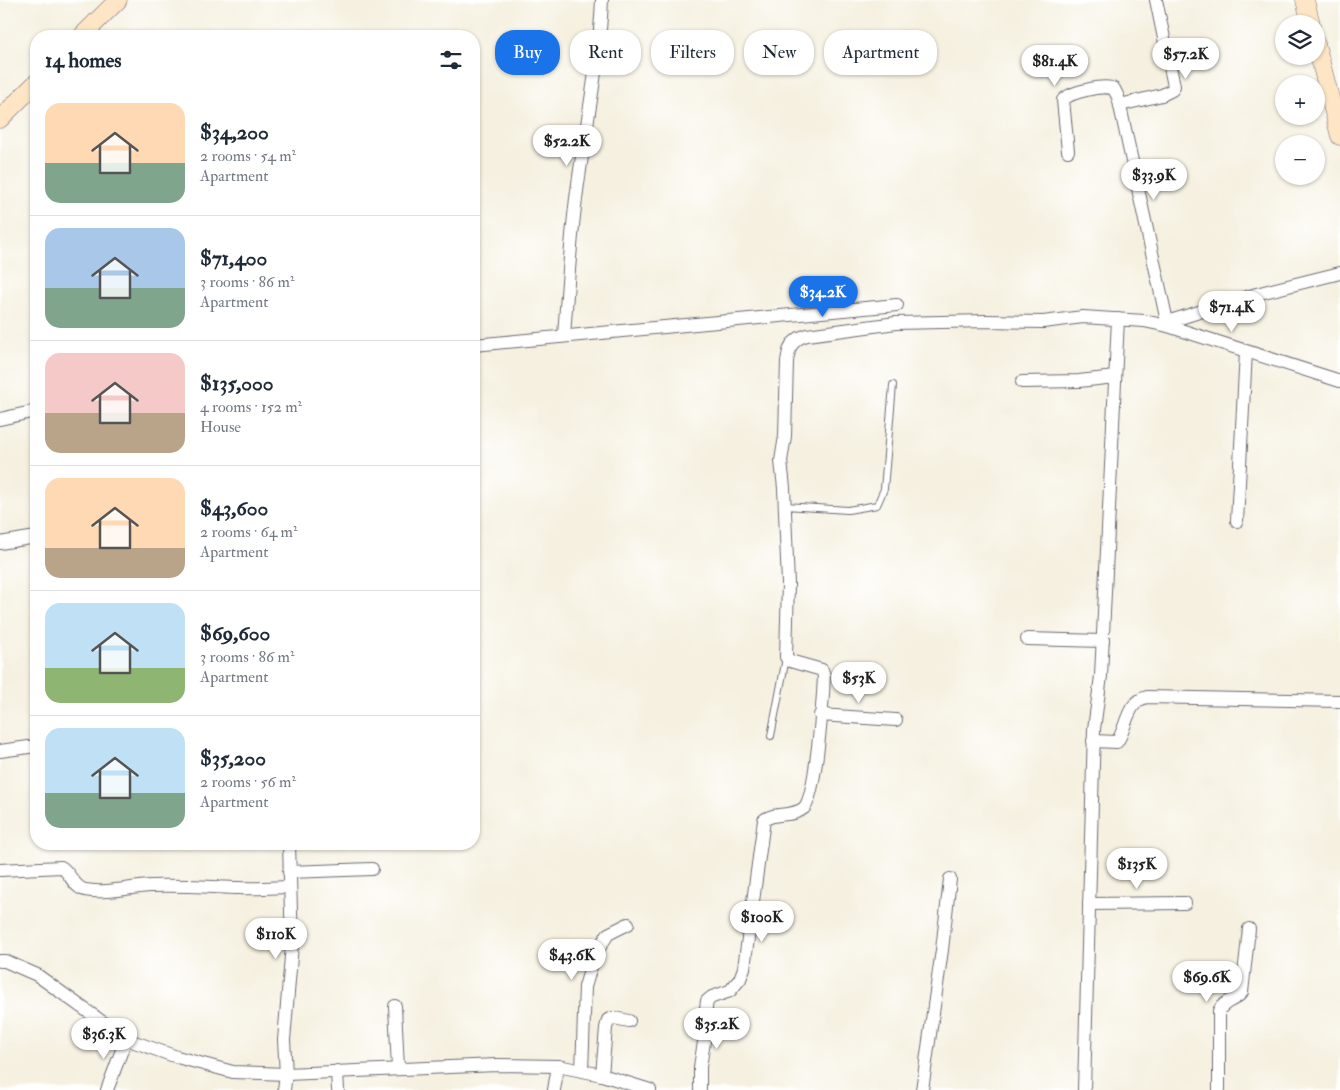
<!DOCTYPE html>
<meta charset="utf-8">
<style>
:root{--surface:#fff;--page:#f6f6f7;--text:#1f2937;--muted:#747a83;--line:#e0e1e3;--accent:#1a73e8}
body{margin:0;font-family:"IM FELL Double Pica",serif;background:var(--page);color:var(--text);height:100vh;display:flex;flex-direction:column;font-size:19px;white-space:nowrap}
*{box-sizing:border-box;margin:0}
p{font-size:16px;color:var(--muted)}
.icon{flex:none;width:28px;height:28px;fill:none;stroke:currentColor;stroke-width:2;stroke-linecap:round;stroke-linejoin:round}
.map{position:relative;flex:1;overflow:hidden}
.side{position:absolute;left:30px;top:30px;width:450px;height:820px;display:flex;flex-direction:column;background:var(--surface);border-radius:20px;box-shadow:0 1px 4px #0004}
.side>*{flex:none}
.banner{position:absolute;left:495px;top:30px;width:475px;height:45px;display:flex;gap:10px}
.buttons{position:absolute;left:1275px;top:15px;display:grid;gap:10px}
.buttons a{display:grid;place-items:center;width:50px;height:50px;border-radius:50%;background:var(--surface);box-shadow:0 1px 4px #0004;font-size:25px}
.price{position:absolute;translate:-50% -42px;padding:0 11px;border-radius:18px;background:#fff;color:#222;font-size:16px;line-height:32px;filter:drop-shadow(0 1px 2px #0008)}
.price::after{content:'';position:absolute;left:50%;top:30px;width:15px;height:11px;margin-left:-8px;background:inherit;clip-path:polygon(0 0,100% 0,50% 100%)}
.price.on{background:var(--accent);color:#fff}
ul{padding:0;list-style:none}
li{display:flex;align-items:center;gap:15px;height:125px;padding:0 15px}
li+li{border-top:1px solid var(--line)}
li span{display:grid;place-items:center;flex:none;width:140px;height:100px;border-radius:15px;color:#555}
li>.icon{margin-inline-start:auto}
span .icon{width:60px;height:60px;fill:#fffc;stroke-width:1}
li b{font-size:21px}
h2{display:flex;justify-content:space-between;align-items:center;height:60px;padding:0 15px;font-size:21px}
.chip{padding:0 18px;border-radius:20px;background:var(--surface);box-shadow:0 1px 4px #0004;font-size:18px;line-height:45px}
.chip.on{background:var(--accent);color:#fff}
.map>svg:first-child{display:block}
</style>
<div class="map">
<svg width="1340" height="1090" viewBox="0 0 1340 1090">
<rect width="100%" height="100%" fill="#fff"/>
<filter id="ink" filterUnits="userSpaceOnUse"><feTurbulence type="fractalNoise" baseFrequency=".02" numOctaves="2"/><feDisplacementMap in="SourceGraphic" scale="10" xChannelSelector="R" yChannelSelector="G"/><feConvolveMatrix kernelMatrix="1 2 1 2 8 2 1 2 1" color-interpolation-filters="sRGB"/></filter>
<filter id="wash" filterUnits="userSpaceOnUse"><feTurbulence type="fractalNoise" baseFrequency=".0096" numOctaves="4" result="noise"/><feDisplacementMap in="SourceGraphic" scale="20" xChannelSelector="R" yChannelSelector="G"/><feGaussianBlur stdDeviation="1.12" result="paint"/><feColorMatrix in="noise" values="0 0 0 0 0 0 0 0 0 0 0 0 0 0 0 0 0 1.4 0 .05"/><feComposite in="paint" operator="in"/></filter>
<g filter="url(#wash)">
<rect width="100%" height="100%" fill="#f5f0df"/>
</g>
<g filter="url(#ink)">
<g fill="none" stroke-linecap="round" stroke-linejoin="round">
<g stroke="#6c6a74" stroke-width="8">
<g id="service">
<polyline points="785,506 848,510 877,505 884,489 893,385"/>
<polyline points="771,736 786,658"/>
</g>
</g>
<g stroke="#6c6a74" stroke-width="14">
<g id="minor">
<polyline points="1120,105 1162,95 1172,90 1174,86 1156,0"/>
<path d="M1068 151 1063 100C1070 92 1105 84 1114 89L1118 97 1168 326"/>
<polyline points="1167,322 1260,293 1340,273"/>
<path d="M564 336C567 293 570 250 575 207 583 138 599 70 602 0"/>
<polyline points="474,345 897,305"/>
<polyline points="1022,382 1079,381 1115,377"/>
<polyline points="0,419 36,411"/>
<polyline points="1237,521 1246,352"/>
<polyline points="0,543 36,537"/>
<polyline points="1027,639 1103,641"/>
<polyline points="820,715 896,720"/>
<path d="M1093 741 1117 742C1127 728 1126 702 1147 697L1340 701"/>
<polyline points="0,751 36,746"/>
<path d="M0 870 61 867C70 872 73 887 85 890 106 894 130 887 151 886 180 885 210 887 239 888 256 889 273 887 290 887"/>
<polyline points="289,872 372,869"/>
<polyline points="1089,904 1185,903"/>
<polyline points="0,961 5,961 37,975 126,1039 177,1057 233,1072 286,1074 497,1065 558,1066 602,1075 650,1090"/>
<polyline points="395,1006 398,1069"/>
<polyline points="337,1071 338,1090"/>
<polyline points="582,1071 585,987 594,956 608,934 628,924"/>
<polyline points="602,1075 606,1028 608,1020 614,1018 629,1021"/>
<polyline points="107,1090 126,1039"/>
<polyline points="284,1090 286,1074 284,1040 292,945 289,844"/>
<polyline points="554,1090 558,1066"/>
<path d="M700 1090V1067L706 1029V1008L707 1001 712 997 730 991 740 979 744 968 764 820C776 811 792 818 804 808 816 796 823 698 824 676L822 670 790 661 786 657 788 584 784 488 781 461 785 436 787 361 789 351 792 344 799 338 807 335 896 323 987 321 1043 322 1083 317 1144 321 1168 326 1340 381"/>
<polyline points="922,1090 942,950 950,879"/>
<polyline points="1084,1090 1094,729 1101,676 1118,319"/>
<path d="M1219 1090V1011C1224 1000 1236 1001 1242 992L1249 929"/>
</g>
</g>
<g stroke="#6c6a74" stroke-width="19">
<g id="secondary">
<polyline points="1305,0 1311,24"/>
<polyline points="82,36 118,0"/>
<polyline points="1316,44 1340,136"/>
<polyline points="0,119 36,83"/>
</g>
</g>
<use href="#service" stroke="#fff" stroke-width="6"/>
<use href="#minor" stroke="#fff" stroke-width="12"/>
<use href="#secondary" stroke="#fde5c5" stroke-width="18"/>
</g>
</g>
</svg>
<div class="buttons">
<a><svg class="icon" aria-label="layers" viewBox="0 0 24 24"><path d="M12 4l9 5-9 5-9-5zM3 14l9 5 9-5"/></svg></a>
<a>+</a>
<a>−</a>
</div>
<b class="price" style="left:1186px;top:80px">$57.2K</b>
<b class="price" style="left:1055px;top:87px">$81.4K</b>
<b class="price" style="left:567px;top:167px">$52.2K</b>
<b class="price" style="left:1154px;top:201px">$33.9K</b>
<b class="price on" style="left:823px;top:318px">$34.2K</b>
<b class="price" style="left:1232px;top:333px">$71.4K</b>
<b class="price" style="left:859px;top:704px">$53K</b>
<b class="price" style="left:1137px;top:890px">$135K</b>
<b class="price" style="left:762px;top:943px">$100K</b>
<b class="price" style="left:276px;top:960px">$110K</b>
<b class="price" style="left:572px;top:981px">$43.6K</b>
<b class="price" style="left:1207px;top:1003px">$69.6K</b>
<b class="price" style="left:717px;top:1050px">$35.2K</b>
<b class="price" style="left:104px;top:1060px">$36.3K</b>
<div class="banner">
<a class="chip on">Buy</a>
<a class="chip">Rent</a>
<a class="chip">Filters</a>
<a class="chip">New</a>
<a class="chip">Apartment</a>
</div>
<section class="side">
<h2>14 homes<svg class="icon" aria-label="filters" viewBox="0 0 24 24"><path d="M4 7h16M4 17h16"/><circle cx="9" cy="7" r="2"/><circle cx="15" cy="17" r="2"/></svg></h2>
<ul>
<li><span style="background:linear-gradient(#ffd9b3 60%,#7fa58c 0)"><svg class="icon" aria-label="home" viewBox="0 0 24 24"><path d="M3 11l9-7 9 7M6 9v11h12V9"/></svg></span><div><b>$34,200</b><p>2 rooms · 54 m²</p><p>Apartment</p></div></li>
<li><span style="background:linear-gradient(#a9c7e8 60%,#7fa58c 0)"><svg class="icon" aria-label="home" viewBox="0 0 24 24"><path d="M3 11l9-7 9 7M6 9v11h12V9"/></svg></span><div><b>$71,400</b><p>3 rooms · 86 m²</p><p>Apartment</p></div></li>
<li><span style="background:linear-gradient(#f6c9c9 60%,#b9a48a 0)"><svg class="icon" aria-label="home" viewBox="0 0 24 24"><path d="M3 11l9-7 9 7M6 9v11h12V9"/></svg></span><div><b>$135,000</b><p>4 rooms · 152 m²</p><p>House</p></div></li>
<li><span style="background:linear-gradient(#ffd9b3 70%,#b9a48a 0)"><svg class="icon" aria-label="home" viewBox="0 0 24 24"><path d="M3 11l9-7 9 7M6 9v11h12V9"/></svg></span><div><b>$43,600</b><p>2 rooms · 64 m²</p><p>Apartment</p></div></li>
<li><span style="background:linear-gradient(#bfe0f5 65%,#8fb573 0)"><svg class="icon" aria-label="home" viewBox="0 0 24 24"><path d="M3 11l9-7 9 7M6 9v11h12V9"/></svg></span><div><b>$69,600</b><p>3 rooms · 86 m²</p><p>Apartment</p></div></li>
<li><span style="background:linear-gradient(#bfe0f5 65%,#7fa58c 0)"><svg class="icon" aria-label="home" viewBox="0 0 24 24"><path d="M3 11l9-7 9 7M6 9v11h12V9"/></svg></span><div><b>$35,200</b><p>2 rooms · 56 m²</p><p>Apartment</p></div></li>
</ul>
</section>
</div>
